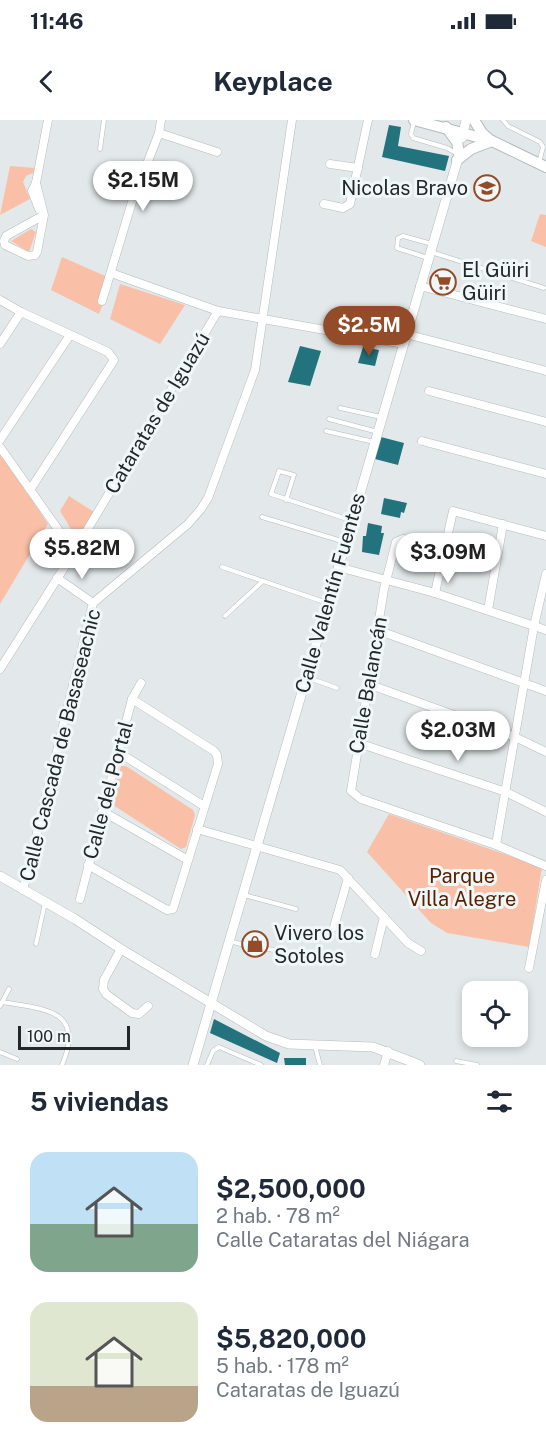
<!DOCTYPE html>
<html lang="es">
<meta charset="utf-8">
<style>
:root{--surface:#fff;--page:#f6f6f7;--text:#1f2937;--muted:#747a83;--accent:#934b28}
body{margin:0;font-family:"Public Sans",sans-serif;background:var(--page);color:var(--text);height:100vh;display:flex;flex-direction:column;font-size:22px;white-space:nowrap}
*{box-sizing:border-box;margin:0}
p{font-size:20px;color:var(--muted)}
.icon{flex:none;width:33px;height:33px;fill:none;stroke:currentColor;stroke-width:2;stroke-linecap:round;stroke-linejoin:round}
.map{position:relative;height:945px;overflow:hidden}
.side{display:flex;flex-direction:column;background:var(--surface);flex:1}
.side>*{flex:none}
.fabs{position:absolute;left:462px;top:861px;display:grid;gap:12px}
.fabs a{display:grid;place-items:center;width:66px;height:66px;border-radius:12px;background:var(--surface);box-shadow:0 3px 9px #0003;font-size:30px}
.scale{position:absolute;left:18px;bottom:15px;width:112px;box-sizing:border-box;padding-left:6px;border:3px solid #242727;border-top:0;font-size:16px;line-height:21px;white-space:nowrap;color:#242727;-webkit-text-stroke:4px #f0f7f8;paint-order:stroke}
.price{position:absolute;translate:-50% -51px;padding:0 14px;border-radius:21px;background:#fff;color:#222;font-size:20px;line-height:39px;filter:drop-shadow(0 2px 3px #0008)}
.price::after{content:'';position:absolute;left:50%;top:36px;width:18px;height:14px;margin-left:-9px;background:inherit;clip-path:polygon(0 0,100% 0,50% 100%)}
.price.selected{background:var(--accent);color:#fff}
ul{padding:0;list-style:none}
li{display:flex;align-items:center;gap:18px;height:150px;padding:0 30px}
li span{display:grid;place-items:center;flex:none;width:168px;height:120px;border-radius:18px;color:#555}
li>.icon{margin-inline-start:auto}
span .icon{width:72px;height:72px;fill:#fffc;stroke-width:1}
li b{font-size:26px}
h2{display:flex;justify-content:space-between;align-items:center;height:72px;padding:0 30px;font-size:26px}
.status{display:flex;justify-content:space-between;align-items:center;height:42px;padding:0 30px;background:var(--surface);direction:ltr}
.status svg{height:16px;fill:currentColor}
header{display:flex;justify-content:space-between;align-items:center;height:78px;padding:0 30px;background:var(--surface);font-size:27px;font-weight:700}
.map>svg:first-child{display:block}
</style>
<div class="status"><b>11:46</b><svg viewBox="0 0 49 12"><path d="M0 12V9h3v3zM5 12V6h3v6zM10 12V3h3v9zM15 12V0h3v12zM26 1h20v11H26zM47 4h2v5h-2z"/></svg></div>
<header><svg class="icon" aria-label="back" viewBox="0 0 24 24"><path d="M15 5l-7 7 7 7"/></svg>Keyplace<svg class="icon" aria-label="search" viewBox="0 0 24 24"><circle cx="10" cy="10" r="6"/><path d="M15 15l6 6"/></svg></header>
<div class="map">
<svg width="546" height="945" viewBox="0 0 546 945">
<rect width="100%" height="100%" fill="#e3e9ea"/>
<g fill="#f9c0a7">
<polygon points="10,46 35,48 33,53 26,56 23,62 30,79 0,95"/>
<polygon points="540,94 546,95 546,127 531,121"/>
<polygon points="31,109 36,112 29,132 11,121"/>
<polygon points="62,137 112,159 99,194 51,170"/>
<polygon points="120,164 185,185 160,224 110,199"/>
<polygon points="0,332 48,404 0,484"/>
<polygon points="69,376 94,392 77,419 60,391"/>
<polygon points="121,646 126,646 193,690 195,695 186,727 181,729 113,685 112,678"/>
<polygon points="389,694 542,747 529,827 447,813 431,803 367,732"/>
</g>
<g fill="#22737d">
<polygon points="389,5 401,7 398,26 449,36 445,51 382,37"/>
<polygon points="300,226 321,231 310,266 288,262"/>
<polygon points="363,227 379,230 375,246 358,243"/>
<polygon points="381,317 404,323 398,345 375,339"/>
<polygon points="384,378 407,383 404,393 401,392 400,398 381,394"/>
<polygon points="368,403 382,406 381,413 384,413 379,435 362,432 363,416 366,416"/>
<polygon points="214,899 280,933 277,943 210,913"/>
<polygon points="284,938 306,938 306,945 285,945"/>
</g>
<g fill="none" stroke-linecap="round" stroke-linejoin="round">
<g stroke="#b4bbbb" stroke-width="5">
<g id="service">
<polyline points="503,0 508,6 540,22 543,27 539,43"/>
<polyline points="414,2 411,14 413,18 447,28 456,33"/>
<polyline points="100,29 104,0"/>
<polyline points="431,132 544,168"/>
<polyline points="428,138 397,128 398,118 403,116 432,124"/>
<polyline points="340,288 381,297"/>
<polyline points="329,299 378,312"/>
<polyline points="326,311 374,322"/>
<polyline points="286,380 294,355 279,351 271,374 350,400"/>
<polyline points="262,397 345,422"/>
<polyline points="222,447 327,483"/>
<polyline points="225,496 263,461"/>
<polyline points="306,557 337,568"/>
<polyline points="244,775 296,789"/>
<polyline points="229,821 249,826 280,831"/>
<polyline points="36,824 45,783"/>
<path d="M2 882C43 889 86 889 62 945"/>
<polyline points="0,886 9,869"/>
<polyline points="315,926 320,945"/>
<polyline points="0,932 17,939"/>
<polyline points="456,941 477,945"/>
<polyline points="207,945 213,931 219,927 261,945"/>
</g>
</g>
<g stroke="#b4bbbb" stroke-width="9">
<g id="minor">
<polyline points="159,13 217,32"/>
<polyline points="330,44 358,48"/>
<polyline points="36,63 44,95 37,132 35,135 28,136 5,125 4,121 6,116 44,95"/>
<polyline points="324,84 343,88 350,84 368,0"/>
<polyline points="39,89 32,71 36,63 48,0"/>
<polyline points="111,153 218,191 404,224"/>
<polyline points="420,166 546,199"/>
<polyline points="0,180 21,192 108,232 114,240 30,370"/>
<polyline points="102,181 132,82 159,13 161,0"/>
<polyline points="406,214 546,251"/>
<polyline points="0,224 21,192"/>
<polyline points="429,271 546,302"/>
<polyline points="0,320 70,215"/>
<polyline points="422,321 546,354"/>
<polyline points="0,327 74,432"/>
<polyline points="445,428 403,419 396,422 384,469 351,671 361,679 496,725 546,746"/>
<polyline points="338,447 435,473 546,510"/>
<polyline points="57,458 93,483"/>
<polyline points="435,473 453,391 546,416"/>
<polyline points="488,490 503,404"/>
<polyline points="377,510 546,571"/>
<polyline points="0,549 74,432 218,191"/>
<polyline points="368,564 515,617 546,632"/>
<polyline points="358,623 506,672 546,692"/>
<polyline points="118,632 204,686"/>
<polyline points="102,691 188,740"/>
<polyline points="197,709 340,750 408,823 421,831"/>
<polyline points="496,725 534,506 546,454"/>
<polyline points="88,745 167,790 173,789 218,644 217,635 214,631 132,579"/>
<polyline points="23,770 93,483 188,404 201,389 208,378 255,250 292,0"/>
<polyline points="80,779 132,579 141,563"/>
<polyline points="334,807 348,758"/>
<polyline points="121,829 104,860 103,869 106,874 132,893 139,894 148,886"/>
<polyline points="375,834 384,797"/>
<polyline points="529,848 546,760"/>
<polyline points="384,945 388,931"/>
</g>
</g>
<g stroke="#b4bbbb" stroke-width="10">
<g id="tertiary">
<polyline points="462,18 466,0"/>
<polyline points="0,756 75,799 121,829 266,916 289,924 373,927 420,945"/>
<polyline points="193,945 459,35"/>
</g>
</g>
<g stroke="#b4bbbb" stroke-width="12">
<g id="secondary">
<polyline points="414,0 492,21 546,47"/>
<polyline points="474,0 482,13 489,19"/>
<polyline points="446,7 457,22 459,33"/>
<polyline points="457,40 471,29 492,21"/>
</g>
</g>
<use href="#service" stroke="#fff" stroke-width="4"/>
<use href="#minor" stroke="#fff" stroke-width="8"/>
<use href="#tertiary" stroke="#fff" stroke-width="9"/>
<use href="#secondary" stroke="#fff" stroke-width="10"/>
</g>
<defs>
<g id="school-ring" transform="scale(1.35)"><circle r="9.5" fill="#f0f7f8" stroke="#934b28" stroke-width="1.5"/><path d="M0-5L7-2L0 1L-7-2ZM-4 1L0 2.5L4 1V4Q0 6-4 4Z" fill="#934b28"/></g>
<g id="supermarket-ring" transform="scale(1.35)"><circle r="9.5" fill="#f0f7f8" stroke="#934b28" stroke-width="1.5"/><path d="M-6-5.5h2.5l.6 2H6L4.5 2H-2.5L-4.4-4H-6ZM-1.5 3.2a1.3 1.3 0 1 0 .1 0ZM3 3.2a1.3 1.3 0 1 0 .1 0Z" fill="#934b28"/></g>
<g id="shop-ring" transform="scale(1.35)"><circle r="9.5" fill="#f0f7f8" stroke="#934b28" stroke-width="1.5"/><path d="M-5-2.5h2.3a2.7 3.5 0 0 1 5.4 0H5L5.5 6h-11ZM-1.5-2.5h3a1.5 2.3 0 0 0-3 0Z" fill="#934b28"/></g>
</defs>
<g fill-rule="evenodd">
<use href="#school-ring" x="487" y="68"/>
<use href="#supermarket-ring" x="443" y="162"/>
<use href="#shop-ring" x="255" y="824"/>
</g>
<g text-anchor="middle" stroke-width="6" stroke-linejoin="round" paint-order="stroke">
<g font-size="20" fill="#242727" stroke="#f0f7f8" text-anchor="start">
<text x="468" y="75" text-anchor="end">Nicolas Bravo</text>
<text x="462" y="157">El Güiri<tspan x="462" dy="23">Güiri</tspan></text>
<text x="274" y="820">Vivero los<tspan x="274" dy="23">Sotoles</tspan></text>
</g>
<g font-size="20" fill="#242727" stroke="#f0f7f8">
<text transform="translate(157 293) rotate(-59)" y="7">Cataratas de Iguazú</text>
<text transform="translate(330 473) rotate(-74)" y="7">Calle Valentín Fuentes</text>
<text transform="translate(368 565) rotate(-80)" y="7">Calle Balancán</text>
<text transform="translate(60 625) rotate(-76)" y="7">Calle Cascada de Basaseachic</text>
<text transform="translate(108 670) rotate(-75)" y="7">Calle del Portal</text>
</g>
<g font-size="20" fill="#5a2000" stroke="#f0f7f8">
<text x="462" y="763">Parque<tspan x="462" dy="23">Villa Alegre</tspan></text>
</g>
</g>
</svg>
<div class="fabs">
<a><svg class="icon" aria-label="locate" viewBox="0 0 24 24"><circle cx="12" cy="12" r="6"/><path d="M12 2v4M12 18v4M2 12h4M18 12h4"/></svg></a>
</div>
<div class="scale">100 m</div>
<b class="price" style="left:143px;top:92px">$2.15M</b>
<b class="price selected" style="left:369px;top:237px">$2.5M</b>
<b class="price" style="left:82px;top:460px">$5.82M</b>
<b class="price" style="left:448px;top:464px">$3.09M</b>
<b class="price" style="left:458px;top:642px">$2.03M</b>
</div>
<section class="side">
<h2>5 viviendas<svg class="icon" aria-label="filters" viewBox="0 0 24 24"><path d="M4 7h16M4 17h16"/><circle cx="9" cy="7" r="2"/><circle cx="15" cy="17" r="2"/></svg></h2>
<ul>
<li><span style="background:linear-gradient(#bfe0f5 60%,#7fa58c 0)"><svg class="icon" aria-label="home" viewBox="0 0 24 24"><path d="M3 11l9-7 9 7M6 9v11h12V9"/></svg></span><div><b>$2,500,000</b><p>2 hab. · 78 m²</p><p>Calle Cataratas del Niágara</p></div></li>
<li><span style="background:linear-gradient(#dfe7d0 70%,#b9a48a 0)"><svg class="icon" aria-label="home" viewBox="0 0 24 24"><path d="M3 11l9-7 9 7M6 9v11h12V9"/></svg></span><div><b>$5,820,000</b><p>5 hab. · 178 m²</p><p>Cataratas de Iguazú</p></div></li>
</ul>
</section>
